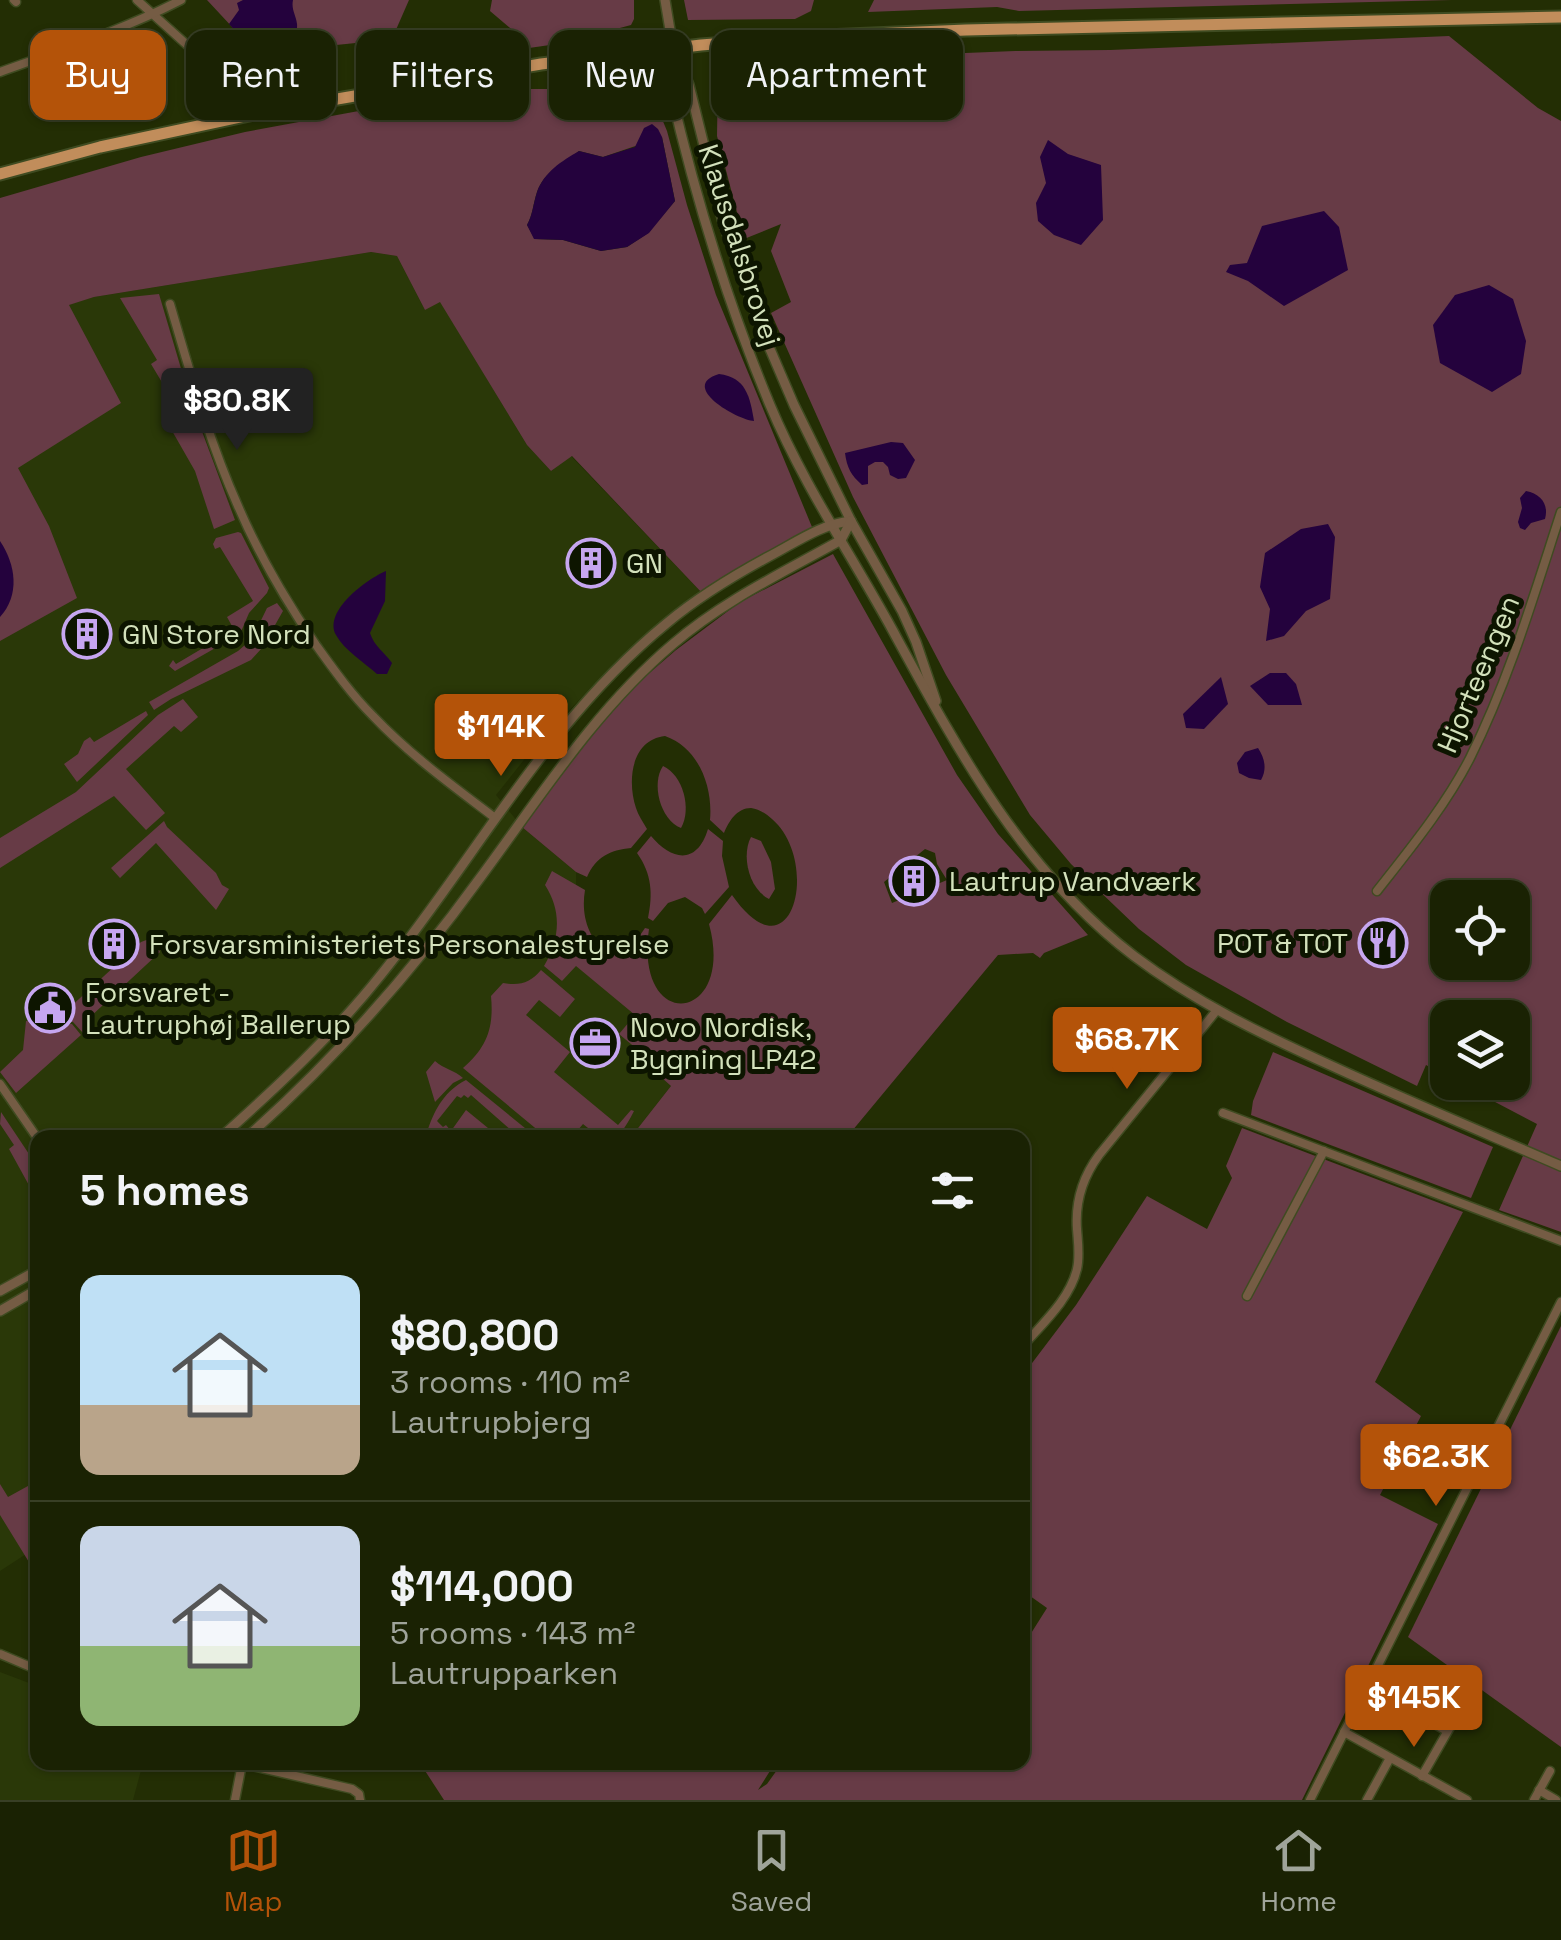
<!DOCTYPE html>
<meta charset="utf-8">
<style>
:root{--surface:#1a2203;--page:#272f12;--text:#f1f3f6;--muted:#9fa49a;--line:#383f25;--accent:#b45309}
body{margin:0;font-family:"Space Grotesk",sans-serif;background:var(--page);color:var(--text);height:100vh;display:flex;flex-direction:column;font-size:38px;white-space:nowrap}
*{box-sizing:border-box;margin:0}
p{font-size:32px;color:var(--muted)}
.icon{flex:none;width:55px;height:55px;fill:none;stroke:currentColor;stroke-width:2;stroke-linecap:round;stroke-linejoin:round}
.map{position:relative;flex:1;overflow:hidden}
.panel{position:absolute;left:30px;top:1130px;width:1000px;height:640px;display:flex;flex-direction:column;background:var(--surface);border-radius:20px;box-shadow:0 2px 8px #0004,0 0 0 2px var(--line)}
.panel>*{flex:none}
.top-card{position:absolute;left:30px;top:30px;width:1000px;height:90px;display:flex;gap:20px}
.controls{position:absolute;left:1430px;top:880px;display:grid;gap:20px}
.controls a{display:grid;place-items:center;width:100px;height:100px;border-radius:20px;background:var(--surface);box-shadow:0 2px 8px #0004,0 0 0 2px var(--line);font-size:50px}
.price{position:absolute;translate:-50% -85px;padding:0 22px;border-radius:10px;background:var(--accent);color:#fff;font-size:32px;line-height:65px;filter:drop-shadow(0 2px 5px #0008)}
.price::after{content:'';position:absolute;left:50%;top:60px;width:30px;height:22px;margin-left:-15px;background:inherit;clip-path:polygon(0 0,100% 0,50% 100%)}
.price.current{background:#222;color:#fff}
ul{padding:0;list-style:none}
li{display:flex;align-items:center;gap:30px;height:250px;padding:0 50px}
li+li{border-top:2px solid var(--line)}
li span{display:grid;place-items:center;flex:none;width:280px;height:200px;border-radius:20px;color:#555}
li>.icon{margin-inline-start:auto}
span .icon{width:120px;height:120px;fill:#fffc;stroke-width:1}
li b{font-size:42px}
h2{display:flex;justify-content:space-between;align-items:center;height:120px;padding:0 50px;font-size:42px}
.tag{padding:0 35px;border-radius:20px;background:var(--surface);box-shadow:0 2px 8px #0004,0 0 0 2px var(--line);font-size:35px;line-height:90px}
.tag.current{background:var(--accent);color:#fff}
.tabs{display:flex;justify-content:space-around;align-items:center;height:140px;border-top:2px solid var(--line);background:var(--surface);font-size:28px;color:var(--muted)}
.tabs a{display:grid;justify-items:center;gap:5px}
.tabs .current{color:var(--accent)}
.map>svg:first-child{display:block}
</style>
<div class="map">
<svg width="1561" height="1800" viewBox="0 0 1561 1800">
<rect width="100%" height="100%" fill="#232e04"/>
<g fill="#2a3808">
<polygon points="371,252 397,256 425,310 440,301 527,445 551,471 571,456 702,593 670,614 598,680 531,751 496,795 522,827 576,872 576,965 635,1015 657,1066 653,1070 671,1086 631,1137 38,1138 37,1547 0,1571 0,325 94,297"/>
<polygon points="0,1672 37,1686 38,1762 143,1763 133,1800 0,1800"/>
</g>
<g fill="#673b46" fill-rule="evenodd">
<polygon points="207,0 409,0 395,32 375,41 317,47 308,80 282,87 256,47 247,43"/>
<path d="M492 0H634V19L631 25 564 43 369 71 365 61 367 55C382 51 390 49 404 56L516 33 490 11Z"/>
<polygon points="684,0 814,0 811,11 795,19 688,20"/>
<polygon points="874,0 1452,0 1019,11 997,7 868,12"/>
<path d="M1449 36 1538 108 1561 121V1232L1499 1210 1537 1124 1459 1083 1512 1082V1018H1448L1447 1076 1426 1065 1417 1086 1287 1022 1186 965 1139 929 1071 864 1030 815 946 675 853 497 771 313 791 302 771 251 781 224 744 239 717 136 718 73 767 61 1015 51 1110 50ZM1448 898H1512V962H1448Z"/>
<path d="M648 85 667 131 687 205 716 295 812 527 702 593 572 456 551 471 527 445 440 302 425 310 397 256 371 252 94 297 69 305 121 403 18 468 49 526 77 598 0 641V198L141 157 245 132 424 99 500 89H574ZM662 137 675 201 648 233 627 247 601 251 563 240 535 239 527 225C533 214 533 204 537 192 544 172 563 163 579 151L603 157Z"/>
<polygon points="159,294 190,399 175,404 151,364 157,360 120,298"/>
<polygon points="194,410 235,520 214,529 195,471 167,422 180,413"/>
<polygon points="238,532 241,533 269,588 267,593 249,613 240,634 175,671 169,666 173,660 176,664 225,635 224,631 232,626 227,617 253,601 220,547 215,549 213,544 216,538"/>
<path d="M833 554 957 775 998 834 1088 935 1044 953 1040 958 1033 953 998 955 852 1131 859 1137H631L671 1086 653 1070 656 1065 619 1034 635 1015 576 966 562 981 544 966C560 939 562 911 545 885L552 871 585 890C581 913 587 939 608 952 627 954 635 943 645 928L649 929C634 1035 736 1023 709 924L732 895C793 982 821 861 772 819 766 814 759 809 751 808 737 808 729 821 724 833L710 820C713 787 699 748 665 736 631 740 627 781 636 808 638 815 643 822 647 829L631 848C610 850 596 857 587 877L576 872 522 827 595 731 639 682 676 650 740 602ZM925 849 935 853 937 864 947 880 892 903 884 882Z"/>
<polygon points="277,603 283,611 262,648 251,660 171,699 154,710 149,702 238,651 252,639 267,608"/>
<polygon points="183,699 198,717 181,732 174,726 126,769 165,813 146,830 114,796 0,868 0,838 76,792 158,715"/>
<polygon points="146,711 148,715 77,782 64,764 78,754 84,741 90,737 94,742"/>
<path d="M663 766C683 775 692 809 681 828 660 820 651 783 663 766Z"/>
<polygon points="164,821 167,827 216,873 222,885 229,889 216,910 156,843 120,878 111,868"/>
<path d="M708 829 723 841 722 856 729 887 705 914 702 908 685 897 668 903 653 921 648 918C653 894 652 874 637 853L651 836C672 861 697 865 708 829Z"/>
<path d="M751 837 761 841 771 862 775 889 769 899C749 889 741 856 751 837Z"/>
<polygon points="149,939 154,942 160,952 88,1019 93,1024 83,1033 73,1022 55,1021 52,1014 58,1014 64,1008 67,1010 141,942"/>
<path d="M541 970 575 999 560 1017 539 1000 526 1015 570 1052 554 1072 618 1125 631 1110 634 1111C619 1141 610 1146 583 1124L572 1137H546L463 1068C487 1047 494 1028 491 996L503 983C520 986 530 983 541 970Z"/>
<polygon points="26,1021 72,1024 81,1035 16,1093 0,1072 23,1050"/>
<polygon points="1273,1052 1493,1147 1471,1198 1251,1115 1253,1101"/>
<path d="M435 1061C444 1069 454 1070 463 1078L453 1083 435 1102 426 1072Z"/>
<path d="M466 1080 536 1137H519L471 1095 468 1098 464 1095 461 1098 457 1096 437 1121 443 1127 446 1125 451 1131 466 1110 499 1137 491 1134 488 1137H439L428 1129C436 1107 445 1091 466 1080Z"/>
<polygon points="1,1112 37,1166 37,1216 31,1202 36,1198 9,1149 14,1145 0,1124"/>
<polygon points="1242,1128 1463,1212 1375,1382 1421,1416 1380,1495 1438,1524 1302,1800 444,1800 420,1763 775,1763 758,1790 767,1784 782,1763 1022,1762 1023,1646 1047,1608 1023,1591 1023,1375 1076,1305 1147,1196 1207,1229 1232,1178 1226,1166"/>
<polygon points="1561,1326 1561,1747 1408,1637"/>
<polygon points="37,1481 37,1563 32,1567 0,1515 0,1484 8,1497"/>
</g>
<g fill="#24023d">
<path d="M243 0H293C291 10 296 15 297 24 299 52 263 55 246 42 240 38 234 29 229 24L239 10 237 3Z"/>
<path d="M652 124 658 129 662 137 675 201 649 233 627 247 601 251 563 240 534 239 527 225C533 214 533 204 537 192 544 172 562 161 579 151L603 157 635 147 644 128Z"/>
<polygon points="1048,140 1068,154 1101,165 1103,220 1081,245 1054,235 1038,221 1036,203 1046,183 1040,157"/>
<polygon points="1324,211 1339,227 1348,270 1284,306 1248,281 1226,272 1230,265 1247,263 1262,226"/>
<polygon points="1489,285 1513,299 1526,341 1521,374 1492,392 1440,363 1433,325 1455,295"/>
<path d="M719 374C746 377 750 397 754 421 737 420 678 386 719 374Z"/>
<path d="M891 442 903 443 915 460 906 478 898 479 890 475 888 467 883 462H875L868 466V484L862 485C851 475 847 468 845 453Z"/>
<path d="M1526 491C1541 494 1549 504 1545 519L1531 523 1525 530 1520 528 1518 522 1522 508 1520 498Z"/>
<polygon points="1328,524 1335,537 1330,599 1306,611 1284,636 1266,641 1270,609 1260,587 1265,553 1301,529"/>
<path d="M0 541C16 565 20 595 0 617Z"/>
<path d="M386 571 385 601 370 633C374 646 384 652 392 663L387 674H377C365 663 344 650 336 635 323 611 367 579 386 571Z"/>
<polygon points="1270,673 1286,673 1296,684 1302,705 1268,705 1250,686"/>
<polygon points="1221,677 1228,704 1204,729 1186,728 1183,714"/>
<path d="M1258 748C1265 759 1267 769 1261 780L1249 778 1239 773 1237 763 1245 752Z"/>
</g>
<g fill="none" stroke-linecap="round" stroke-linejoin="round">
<g stroke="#3f4b21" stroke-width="11">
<g id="minor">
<polyline points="14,0 16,2"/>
<polyline points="137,0 216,71"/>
<path d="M0 72C61 50 123 30 181 0"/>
<path d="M170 304C190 372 209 441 238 506 259 555 286 601 316 645 334 670 351 694 373 716 410 755 453 786 495 818"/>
<path d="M1377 891C1410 849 1446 805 1470 758 1509 680 1534 595 1561 512"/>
<polyline points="0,1084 38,1139"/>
<polyline points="1223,1113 1561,1241"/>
<polyline points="1247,1296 1324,1151"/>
<path d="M1022 1347C1042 1324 1070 1299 1077 1269 1080 1256 1078 1243 1077 1229 1075 1201 1082 1178 1099 1155L1217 1010"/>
<polyline points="0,1654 38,1670"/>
<polyline points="1408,1709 1447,1731"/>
<polyline points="1344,1732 1467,1800"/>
<polyline points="235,1762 352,1789 359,1794 360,1800"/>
<polyline points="1422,1776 1457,1715"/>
<polyline points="1539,1790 1556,1800"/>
<polyline points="235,1800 242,1764"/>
<polyline points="1310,1800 1561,1302"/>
<polyline points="1367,1800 1390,1758"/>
<polyline points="1534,1800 1550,1771"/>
</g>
</g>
<g stroke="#3f4b21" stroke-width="12">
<g id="tertiary">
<polyline points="665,0 673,48 689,85 723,222 761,328 794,405 851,521 902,611 916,642 936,701"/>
<path d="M673 48 668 65 670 88C695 196 727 302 770 405 803 484 852 556 893 631 959 752 1022 870 1134 956 1195 1002 1263 1035 1332 1066 1408 1101 1485 1133 1561 1166"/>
<path d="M220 1138C277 1087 333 1035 380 976 475 859 548 720 667 623 697 598 733 576 768 557 795 543 821 524 851 521"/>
<path d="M246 1138C333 1061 412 972 480 878 540 797 595 710 673 644 723 601 784 572 841 540L851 521"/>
<polyline points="0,1291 38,1270"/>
<polyline points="0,1311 38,1289"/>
</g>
</g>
<g stroke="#3f4b21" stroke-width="15">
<polyline id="primary" points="0,174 100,147 273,110 541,64 701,45 801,37 966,30 1561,17"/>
</g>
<use href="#minor" stroke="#755c44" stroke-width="8"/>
<use href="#tertiary" stroke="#755c44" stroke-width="9"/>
<use href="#primary" stroke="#c18d5b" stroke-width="11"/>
</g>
<defs>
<g id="building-ring" transform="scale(2.5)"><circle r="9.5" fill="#0d1500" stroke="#c6a6f0" stroke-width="1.5"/><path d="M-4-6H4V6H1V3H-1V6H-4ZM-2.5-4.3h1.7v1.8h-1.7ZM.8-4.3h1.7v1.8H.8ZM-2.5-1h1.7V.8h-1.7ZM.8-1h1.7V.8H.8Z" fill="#c6a6f0"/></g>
<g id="restaurant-ring" transform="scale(2.5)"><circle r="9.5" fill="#0d1500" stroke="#c6a6f0" stroke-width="1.5"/><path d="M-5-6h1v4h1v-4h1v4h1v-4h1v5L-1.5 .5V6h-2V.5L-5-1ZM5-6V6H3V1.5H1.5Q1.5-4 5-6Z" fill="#c6a6f0"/></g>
<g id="civic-ring" transform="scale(2.5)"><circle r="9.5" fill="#0d1500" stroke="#c6a6f0" stroke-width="1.5"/><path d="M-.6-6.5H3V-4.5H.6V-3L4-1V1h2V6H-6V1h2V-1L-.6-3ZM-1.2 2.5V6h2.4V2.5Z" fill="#c6a6f0"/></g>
<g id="office-ring" transform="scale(2.5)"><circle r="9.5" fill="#0d1500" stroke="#c6a6f0" stroke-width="1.5"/><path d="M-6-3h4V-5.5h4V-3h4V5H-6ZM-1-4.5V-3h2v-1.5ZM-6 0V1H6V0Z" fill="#c6a6f0"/></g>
</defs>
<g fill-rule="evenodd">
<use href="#building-ring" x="591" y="563"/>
<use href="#building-ring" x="87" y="634"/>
<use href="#building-ring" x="914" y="881"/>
<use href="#restaurant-ring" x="1383" y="943"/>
<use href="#building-ring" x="114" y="944"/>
<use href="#civic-ring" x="50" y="1008"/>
<use href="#office-ring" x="595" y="1043"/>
</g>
<g text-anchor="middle" stroke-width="10" stroke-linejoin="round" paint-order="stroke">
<g font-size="28" fill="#d3e1bb" stroke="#0d1500">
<text transform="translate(740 245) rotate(72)" y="10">Klausdalsbrovej</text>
<text transform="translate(1478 674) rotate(-67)" y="10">Hjorteengen</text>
</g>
<g font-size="28" fill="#d3e1bb" stroke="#0d1500" text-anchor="start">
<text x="626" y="573">GN</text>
<text x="122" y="644">GN Store Nord</text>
<text x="949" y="891">Lautrup Vandværk</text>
<text x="1348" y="953" text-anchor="end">POT &amp; TOT</text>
<text x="149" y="954">Forsvarsministeriets Personalestyrelse</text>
<text x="85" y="1002">Forsvaret -<tspan x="85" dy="32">Lautruphøj Ballerup</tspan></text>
<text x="630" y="1037">Novo Nordisk,<tspan x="630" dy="32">Bygning LP42</tspan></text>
</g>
</g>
</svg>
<div class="controls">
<a><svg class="icon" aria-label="locate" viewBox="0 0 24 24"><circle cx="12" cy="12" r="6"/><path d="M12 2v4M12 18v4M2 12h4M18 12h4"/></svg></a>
<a><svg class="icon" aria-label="layers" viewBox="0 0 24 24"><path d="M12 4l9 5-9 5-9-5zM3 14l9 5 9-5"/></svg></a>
</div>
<b class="price current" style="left:237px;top:453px">$80.8K</b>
<b class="price" style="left:501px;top:779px">$114K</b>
<b class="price" style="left:1127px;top:1092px">$68.7K</b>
<b class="price" style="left:1436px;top:1509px">$62.3K</b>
<b class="price" style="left:1414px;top:1750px">$145K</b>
<div class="top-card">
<a class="tag current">Buy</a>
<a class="tag">Rent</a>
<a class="tag">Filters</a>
<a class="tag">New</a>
<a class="tag">Apartment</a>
</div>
<section class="panel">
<h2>5 homes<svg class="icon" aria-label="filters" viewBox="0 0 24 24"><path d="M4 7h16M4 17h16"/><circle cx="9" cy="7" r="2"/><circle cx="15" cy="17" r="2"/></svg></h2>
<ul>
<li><span style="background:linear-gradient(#bfe0f5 65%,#b9a48a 0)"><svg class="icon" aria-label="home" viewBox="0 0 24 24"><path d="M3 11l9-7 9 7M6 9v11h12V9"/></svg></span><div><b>$80,800</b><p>3 rooms · 110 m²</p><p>Lautrupbjerg</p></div></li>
<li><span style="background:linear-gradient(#c9d6e8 60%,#8fb573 0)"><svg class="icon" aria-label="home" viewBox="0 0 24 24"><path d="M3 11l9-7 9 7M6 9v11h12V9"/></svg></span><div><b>$114,000</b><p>5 rooms · 143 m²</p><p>Lautrupparken</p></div></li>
</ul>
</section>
</div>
<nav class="tabs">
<a class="current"><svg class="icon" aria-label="map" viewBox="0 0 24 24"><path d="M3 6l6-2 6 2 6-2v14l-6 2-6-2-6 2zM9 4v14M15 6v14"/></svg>Map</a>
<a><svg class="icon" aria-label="saved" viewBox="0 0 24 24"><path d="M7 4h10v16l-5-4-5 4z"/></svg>Saved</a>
<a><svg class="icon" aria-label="home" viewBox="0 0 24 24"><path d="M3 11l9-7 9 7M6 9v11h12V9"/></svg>Home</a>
</nav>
